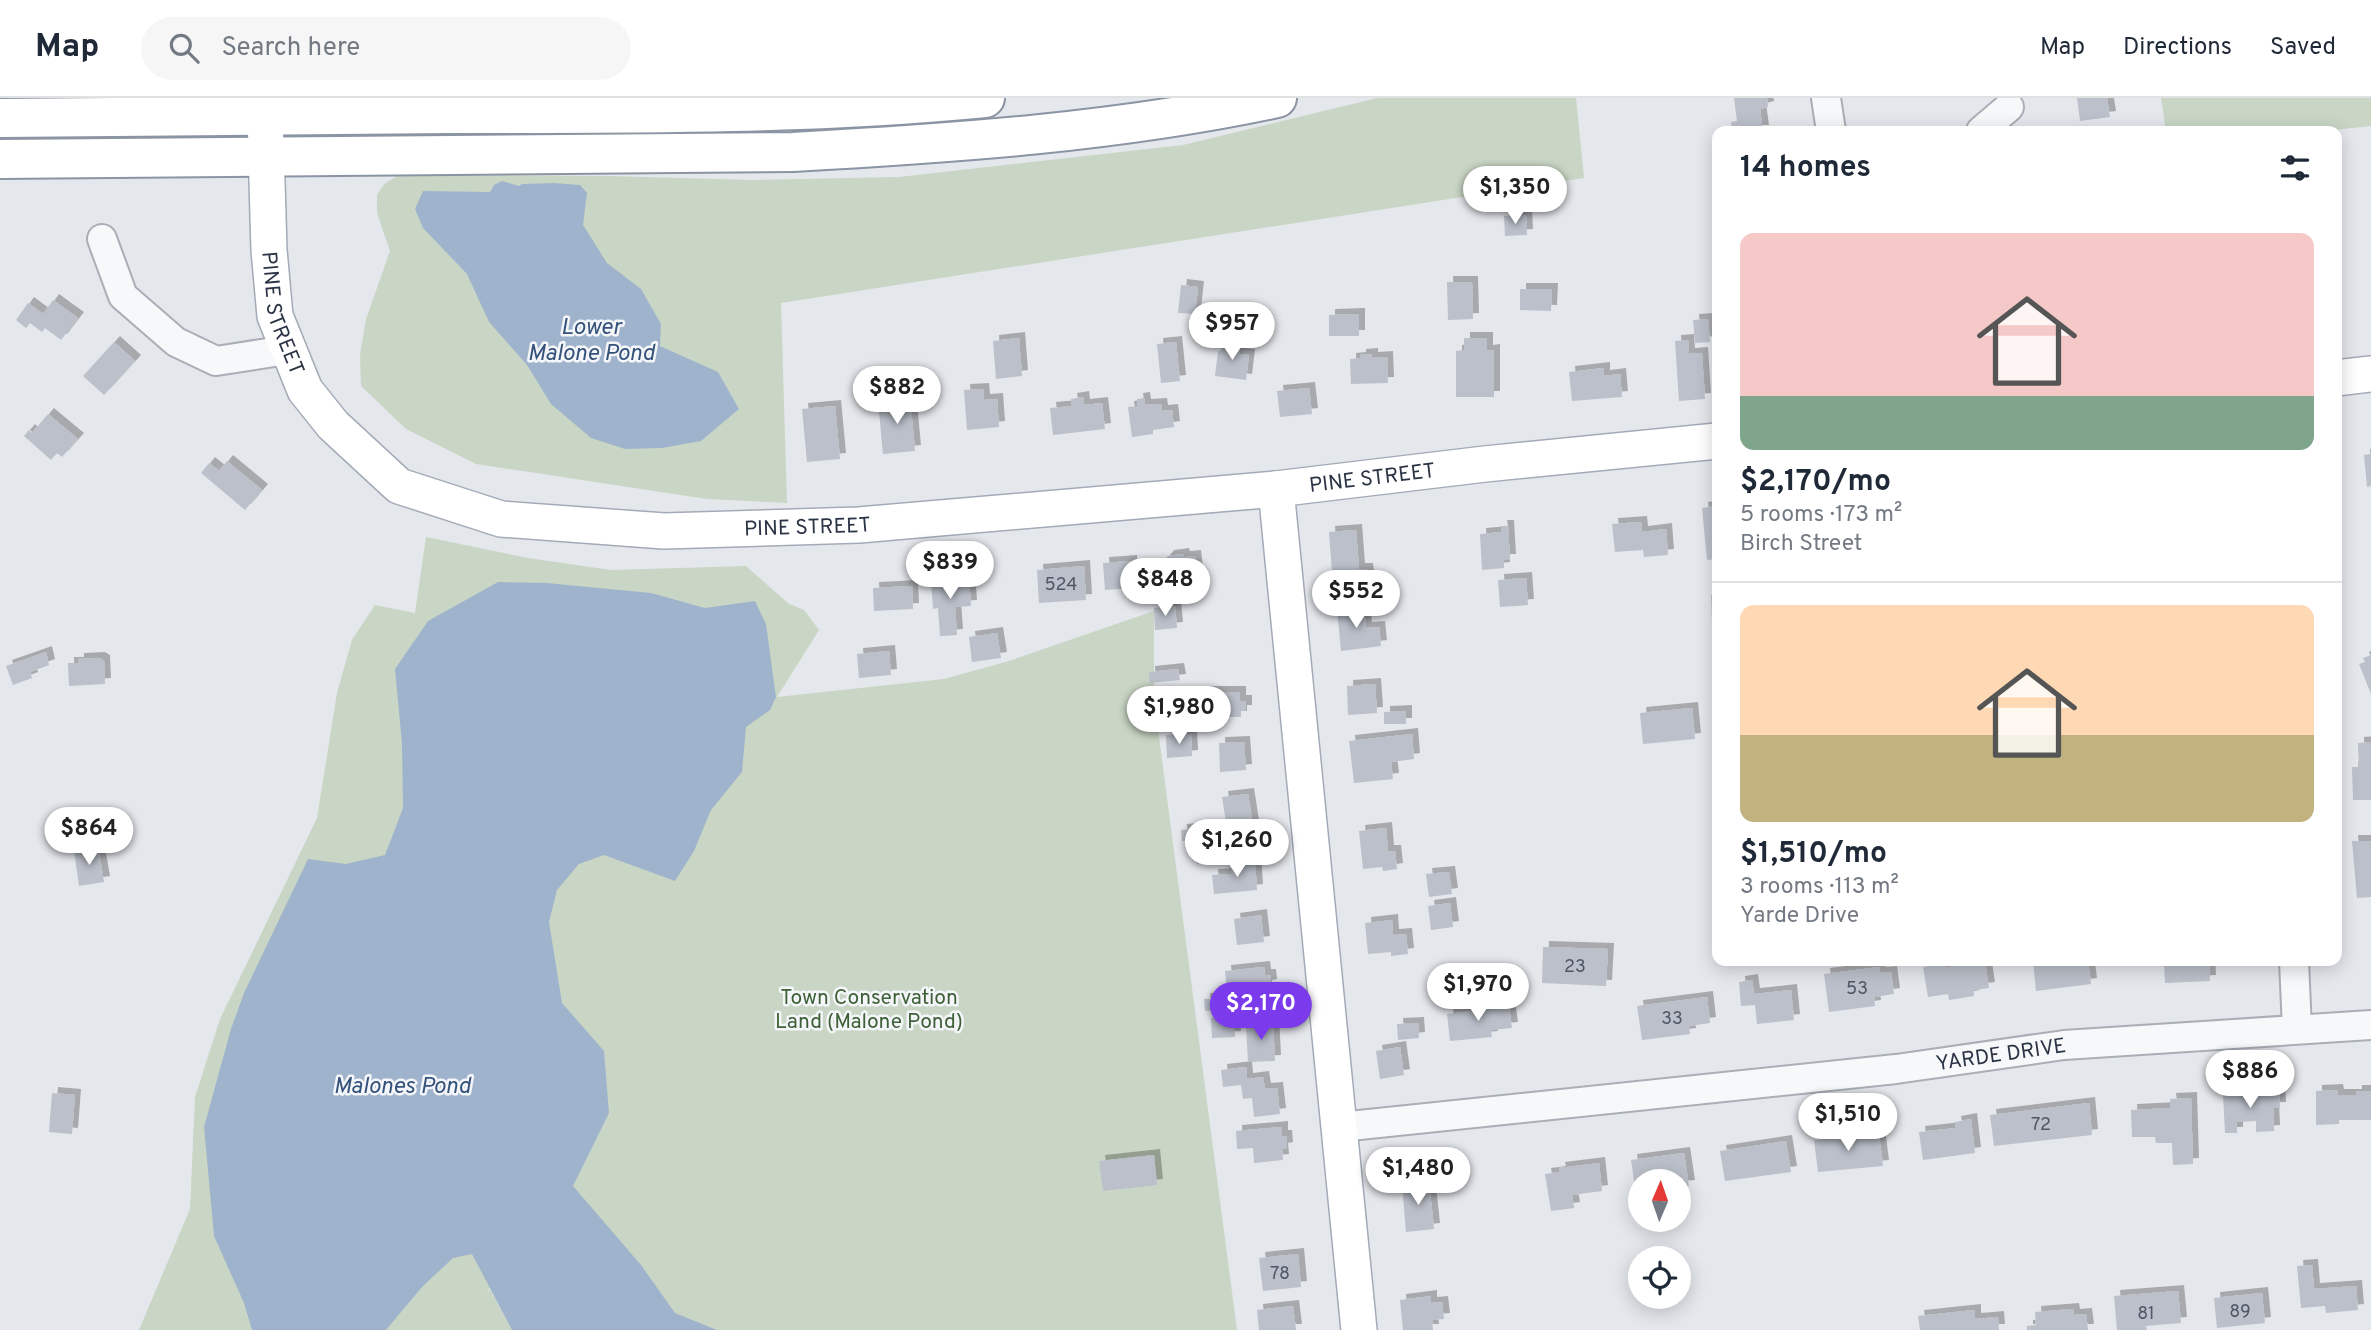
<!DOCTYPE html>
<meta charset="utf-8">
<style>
:root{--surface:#fff;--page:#f6f6f7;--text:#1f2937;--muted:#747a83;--line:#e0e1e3;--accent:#7c3aed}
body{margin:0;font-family:Overpass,sans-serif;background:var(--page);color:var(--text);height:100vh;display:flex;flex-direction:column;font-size:26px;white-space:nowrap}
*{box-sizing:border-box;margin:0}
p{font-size:23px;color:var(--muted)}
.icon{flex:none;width:38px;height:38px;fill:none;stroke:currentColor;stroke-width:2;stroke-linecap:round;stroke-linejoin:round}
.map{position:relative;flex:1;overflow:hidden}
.details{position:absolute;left:1712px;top:28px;width:630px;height:840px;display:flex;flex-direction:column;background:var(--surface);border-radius:14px;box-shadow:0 4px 18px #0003}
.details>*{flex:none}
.needle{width:46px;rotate:2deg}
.tools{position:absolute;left:1628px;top:1071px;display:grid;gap:14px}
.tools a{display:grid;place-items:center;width:63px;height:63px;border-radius:50%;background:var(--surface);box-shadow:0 4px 18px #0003;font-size:35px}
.price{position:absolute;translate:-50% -60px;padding:0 16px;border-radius:24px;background:#fff;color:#222;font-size:23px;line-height:46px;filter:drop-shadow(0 2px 4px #0008)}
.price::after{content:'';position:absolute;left:50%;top:42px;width:21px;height:16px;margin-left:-10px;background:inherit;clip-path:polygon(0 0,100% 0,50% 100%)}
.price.current{background:var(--accent);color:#fff}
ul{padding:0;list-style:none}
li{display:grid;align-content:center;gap:14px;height:371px;padding:0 28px}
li+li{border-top:2px solid var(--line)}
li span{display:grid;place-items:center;height:217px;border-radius:14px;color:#555}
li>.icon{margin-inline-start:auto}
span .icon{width:126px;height:126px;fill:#fffc;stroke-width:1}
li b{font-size:30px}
h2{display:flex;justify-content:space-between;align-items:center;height:84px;padding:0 28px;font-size:30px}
header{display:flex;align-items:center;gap:42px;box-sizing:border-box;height:98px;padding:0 35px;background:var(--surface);border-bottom:2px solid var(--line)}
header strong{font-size:33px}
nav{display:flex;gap:38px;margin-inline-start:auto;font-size:24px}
.search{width:490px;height:63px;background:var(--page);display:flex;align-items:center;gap:18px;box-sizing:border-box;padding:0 24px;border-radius:38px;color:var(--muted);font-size:26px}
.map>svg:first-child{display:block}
</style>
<header>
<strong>Map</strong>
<div class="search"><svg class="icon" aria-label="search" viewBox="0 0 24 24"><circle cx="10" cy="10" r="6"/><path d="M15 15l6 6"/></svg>Search here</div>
<nav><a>Map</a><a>Directions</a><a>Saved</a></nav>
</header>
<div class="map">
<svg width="2371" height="1232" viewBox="0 0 2371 1232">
<defs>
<filter id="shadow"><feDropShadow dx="6" dy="-6" stdDeviation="0" flood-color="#0004"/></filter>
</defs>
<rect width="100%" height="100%" fill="#e4e7ec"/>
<g fill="#c9d6c5">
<polygon points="1377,0 1576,0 1584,80 781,205 787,405 707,401 476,366 406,331 361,288 360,257 366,221 390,153 377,115 377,97 384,86 399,77 609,78 752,82 899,79 1183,47"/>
<polygon points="2161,0 2371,0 2371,28 2324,33 2166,33"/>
<polygon points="426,439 528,460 611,472 746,468 789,506 804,512 819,532 777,599 944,581 1009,563 1154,513 1154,601 1237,1232 612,1232 506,1157 486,1197 490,1191 512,1232 139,1232 190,1111 195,999 220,921 317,720 337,595 352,542 375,507 415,515"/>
</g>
<g fill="#9fb4cc">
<polygon points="502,83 519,88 522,86 554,85 580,87 587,95 583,127 607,165 641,191 661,226 660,248 718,274 739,311 701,343 662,350 625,351 591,340 551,306 527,267 489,224 467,176 423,130 415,111 423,93 490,94 494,87"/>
<polygon points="498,484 547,485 651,495 705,510 755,503 766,526 776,599 770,612 746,629 742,674 711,712 694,753 675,783 604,757 579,766 557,792 549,824 562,905 604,953 609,1015 573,1088 641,1167 675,1215 717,1232 512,1232 472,1156 453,1160 422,1189 386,1232 252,1232 244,1205 214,1138 204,1029 231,931 244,895 308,761 346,766 385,757 403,710 402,646 395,571 428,523"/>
</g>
<g fill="#bbc0ca" filter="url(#shadow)">
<polygon points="1734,0 1767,0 1768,9 1760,11 1763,33 1732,33 1731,24 1737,23"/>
<polygon points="2077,0 2107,0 2110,19 2080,23"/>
<polygon points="1526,117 1527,137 1505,138 1504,118"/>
<polygon points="1447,184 1472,184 1473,221 1448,222"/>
<polygon points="1181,187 1198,189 1195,216 1178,215"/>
<polygon points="1520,191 1552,191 1551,213 1520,212"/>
<polygon points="53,202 78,220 61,242 45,230 42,234 30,225 26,230 16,222 28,205 43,216"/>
<polygon points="1359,216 1359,238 1329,238 1329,217"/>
<polygon points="1708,221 1710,244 1695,245 1693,222"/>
<polygon points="1019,240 1022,278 996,281 993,243"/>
<polygon points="1464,240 1487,240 1487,253 1494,252 1494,299 1456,299 1456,253 1464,252"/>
<polygon points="1688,242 1689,256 1702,255 1705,301 1679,303 1675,243"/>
<polygon points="114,244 135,263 104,297 83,278"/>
<polygon points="1176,244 1180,283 1161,285 1157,246"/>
<polygon points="1222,244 1240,246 1239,256 1249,257 1246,282 1215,278 1218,253 1221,253"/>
<polygon points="1372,256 1372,260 1387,259 1388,285 1351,286 1350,261 1360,260 1360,257"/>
<polygon points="1604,270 1604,278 1620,276 1622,299 1572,303 1569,274"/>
<polygon points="1309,290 1312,316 1280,319 1277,293"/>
<polygon points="983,291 984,302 997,301 999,329 967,332 964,292"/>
<polygon points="1083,299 1084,307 1102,305 1105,331 1053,337 1050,310 1072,308 1071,301"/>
<polygon points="910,300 915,353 883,356 878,303"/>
<polygon points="1144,300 1145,307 1161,306 1162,313 1172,312 1174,329 1153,332 1153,336 1132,339 1128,309 1138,308 1137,301"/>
<polygon points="835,308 840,361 807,364 802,311"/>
<polygon points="48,316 78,341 62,359 57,355 51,362 24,338 29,332 32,335"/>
<polygon points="2371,356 2371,388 2367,389 2364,357"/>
<polygon points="227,363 262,392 245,412 201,375 209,365 219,373"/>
<polygon points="1717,408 1717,461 1707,462 1702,410"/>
<polygon points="1641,424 1642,434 1666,431 1668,457 1644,459 1643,452 1615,454 1612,426"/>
<polygon points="1501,428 1508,428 1510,462 1504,462 1504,470 1482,472 1480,436 1502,434"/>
<polygon points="1356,432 1359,471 1367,471 1369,487 1344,489 1343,473 1332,474 1329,434"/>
<polygon points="1183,456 1184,459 1195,458 1198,484 1167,488 1164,463 1168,458"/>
<polygon points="1131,463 1133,490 1105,492 1103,465"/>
<polygon points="1084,468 1086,502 1039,505 1037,472"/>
<polygon points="953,476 957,476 957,480 969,479 971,508 955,509 957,537 940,538 938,510 933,511 931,482 954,481"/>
<polygon points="1526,480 1528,507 1500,509 1498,482"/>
<polygon points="912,488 913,511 874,513 873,490"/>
<polygon points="1711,497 1717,497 1717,523 1712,523"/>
<polygon points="1175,508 1177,530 1155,532 1154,510"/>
<polygon points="1364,509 1366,530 1379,529 1381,548 1341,553 1337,511"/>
<polygon points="997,535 1001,560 972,564 969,539"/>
<polygon points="889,553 891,577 859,580 857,556"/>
<polygon points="46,554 49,567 30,574 32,580 13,587 6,568"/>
<polygon points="2371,557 2371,596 2359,566 2365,564 2363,560"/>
<polygon points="99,560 104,563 105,586 69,588 68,565 78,565 78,561"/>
<polygon points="1178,571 1180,582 1150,585 1149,574"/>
<polygon points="1375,586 1377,615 1348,617 1347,588"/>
<polygon points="1202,594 1240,594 1240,603 1246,603 1246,613 1241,613 1241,619 1201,619"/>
<polygon points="1692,610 1695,641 1643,646 1640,615"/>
<polygon points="1406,613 1406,626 1384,626 1384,614"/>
<polygon points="1191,636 1192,658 1167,660 1166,637"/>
<polygon points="1412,636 1414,661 1391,664 1393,681 1354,685 1349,643"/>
<polygon points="1244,644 1246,672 1220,674 1219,645"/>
<polygon points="2371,644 2371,702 2353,702 2352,669 2359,669 2358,645"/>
<polygon points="1248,696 1253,728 1227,731 1222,699"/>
<polygon points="1214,729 1214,741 1182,743 1181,732"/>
<polygon points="1386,730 1388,753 1395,753 1397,771 1383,773 1382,769 1363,771 1359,733"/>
<polygon points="2352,743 2371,743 2371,799 2357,800"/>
<polygon points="98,749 104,784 79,788 74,753"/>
<polygon points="1213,750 1215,763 1197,766 1196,753"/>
<polygon points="1255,764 1257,792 1214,796 1212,777 1231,776 1231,766"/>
<polygon points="1449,774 1452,796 1429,799 1426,776"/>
<polygon points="1450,805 1453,829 1431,832 1428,808"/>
<polygon points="1261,817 1264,844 1237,847 1234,821"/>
<polygon points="1392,822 1393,837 1406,836 1408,856 1391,858 1391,854 1368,856 1365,825"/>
<polygon points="1543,849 1608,851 1606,888 1542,885"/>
<polygon points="1957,863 1972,863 1973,866 1985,864 1989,890 1974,892 1974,898 1949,902 1948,896 1928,899 1923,869 1943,866 1946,870 1958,867"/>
<polygon points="2033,863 2088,863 2091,886 2036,893"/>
<polygon points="2164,863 2209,863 2210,883 2165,885"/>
<polygon points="1264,869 1265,877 1270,877 1271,887 1266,888 1267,899 1228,904 1225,873"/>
<polygon points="1879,869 1880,875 1891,874 1894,896 1874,899 1875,908 1829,914 1824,876"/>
<polygon points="1752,882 1754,896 1791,892 1794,922 1757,926 1755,907 1741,908 1739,884"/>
<polygon points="1707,899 1710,925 1689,928 1690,936 1642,942 1637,908"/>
<polygon points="1227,900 1228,911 1205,913 1204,901"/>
<polygon points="1509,909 1512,930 1491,932 1492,939 1450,943 1447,916"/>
<polygon points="1234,918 1235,939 1212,940 1211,920"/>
<polygon points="1273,924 1275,963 1248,964 1246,926"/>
<polygon points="1418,925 1419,940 1398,942 1397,926"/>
<polygon points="1400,949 1404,977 1380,981 1376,953"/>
<polygon points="1246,969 1247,981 1263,979 1265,991 1277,990 1280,1016 1254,1019 1252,1000 1243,1001 1241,987 1223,989 1221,972"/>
<polygon points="2337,992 2338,997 2356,997 2356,993 2371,993 2371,1022 2339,1022 2339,1026 2316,1027 2316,993"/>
<polygon points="2279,994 2280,1010 2273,1010 2274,1033 2256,1034 2256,1023 2237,1024 2237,1035 2225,1035 2223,996"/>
<polygon points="52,995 75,997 72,1036 49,1034"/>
<polygon points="2191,1000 2193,1066 2173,1067 2172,1045 2156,1045 2155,1039 2132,1039 2131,1012 2171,1010 2170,1001"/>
<polygon points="2089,1005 2092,1037 1994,1048 1990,1017"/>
<polygon points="1971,1021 1975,1055 1923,1062 1919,1034 1956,1030 1955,1024"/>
<polygon points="1282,1029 1282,1038 1286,1038 1287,1050 1282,1051 1283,1062 1254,1065 1253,1050 1237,1051 1236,1033"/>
<polygon points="1879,1037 1883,1068 1818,1074 1814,1042"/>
<polygon points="1786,1043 1791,1074 1725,1083 1720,1053"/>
<polygon points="1684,1055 1689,1088 1678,1089 1678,1083 1640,1083 1640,1096 1636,1096 1631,1062"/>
<polygon points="1154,1057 1157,1087 1103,1093 1099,1063"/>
<polygon points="1599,1065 1602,1093 1572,1097 1574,1110 1551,1113 1545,1076 1560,1074 1559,1070"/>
<polygon points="1429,1084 1434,1131 1406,1134 1402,1087"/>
<polygon points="1298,1156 1301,1189 1263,1193 1259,1160"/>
<polygon points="2312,1167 2314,1191 2356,1188 2358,1212 2326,1215 2325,1208 2301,1210 2297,1168"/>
<polygon points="2178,1193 2181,1225 2146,1228 2147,1232 2117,1232 2114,1198"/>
<polygon points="2262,1195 2265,1225 2217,1230 2214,1200"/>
<polygon points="1431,1198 1431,1205 1442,1204 1444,1221 1432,1222 1433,1232 1403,1232 1400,1202"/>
<polygon points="1293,1208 1296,1232 1259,1232 1257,1212"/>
<polygon points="2073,1211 2074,1217 2086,1216 2088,1232 2027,1232 2027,1228 2036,1227 2035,1214"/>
<polygon points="1975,1212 1975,1221 1998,1219 1999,1232 1920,1232 1918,1218"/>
</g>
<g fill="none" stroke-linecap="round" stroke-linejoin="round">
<g stroke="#a9aeb7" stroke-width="32">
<g id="minor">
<polyline points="1826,0 1831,33"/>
<polyline points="1981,33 2009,9"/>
<polyline points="102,141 123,198 176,244 216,263 287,252"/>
<polyline points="2294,863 2297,931"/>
<path id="s1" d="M1340 1029 1896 971 2064 947 2371 927"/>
</g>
</g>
<g stroke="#a3abb8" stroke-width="38">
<g id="major">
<path id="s2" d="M265 16 269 152 275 218 305 292 333 327 399 388 501 421 664 433 859 427 1276 391 1485 366 1717 343"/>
<polyline points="2336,280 2371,276"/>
<polyline points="1276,391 1359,1232"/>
</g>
</g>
<g stroke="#8b94a3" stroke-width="42">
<g id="highway">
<path d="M0 20C150 18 300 16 450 16 629 16 807 17 985 0"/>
<path d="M0 61 793 54C955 45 1118 34 1277 0"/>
</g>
</g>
<use href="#minor" stroke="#f7f8fa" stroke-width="28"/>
<use href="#major" stroke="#fff" stroke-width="35"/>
<use href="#highway" stroke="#fff" stroke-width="38"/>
</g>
<g text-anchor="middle" stroke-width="5" stroke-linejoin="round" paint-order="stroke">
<g font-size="18" fill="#4f5766">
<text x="1061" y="492">524</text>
<text x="1575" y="874">23</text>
<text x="1857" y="896">53</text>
<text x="1672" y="926">33</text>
<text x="2041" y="1032">72</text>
<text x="1280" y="1181">78</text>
<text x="2240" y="1219">89</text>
<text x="2146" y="1221">81</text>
</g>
<g font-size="21" fill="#2b3445" stroke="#f4f6f9">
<text dy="7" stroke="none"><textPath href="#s2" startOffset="201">PINE STREET</textPath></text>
<text dy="7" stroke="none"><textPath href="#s2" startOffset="1398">PINE STREET</textPath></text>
<text dy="7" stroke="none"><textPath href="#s2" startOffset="831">PINE STREET</textPath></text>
<text dy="7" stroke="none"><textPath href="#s1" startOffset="665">YARDE DRIVE</textPath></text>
</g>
<g font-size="21" fill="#3f6138" stroke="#f4f6f9">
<text x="869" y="906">Town Conservation<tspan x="869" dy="24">Land (Malone Pond)</tspan></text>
</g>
<g font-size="23" font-style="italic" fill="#34527a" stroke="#f4f6f9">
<text x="591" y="236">Lower<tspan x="591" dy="26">Malone Pond</tspan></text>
<text x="402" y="995">Malones Pond</text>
</g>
</g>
</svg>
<div class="tools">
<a><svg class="needle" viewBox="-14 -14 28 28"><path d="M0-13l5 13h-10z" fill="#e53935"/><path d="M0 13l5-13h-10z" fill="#747a83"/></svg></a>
<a><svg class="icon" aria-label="locate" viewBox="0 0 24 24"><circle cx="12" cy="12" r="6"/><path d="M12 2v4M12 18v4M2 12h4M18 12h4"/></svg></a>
</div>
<b class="price" style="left:1515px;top:128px">$1,350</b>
<b class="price" style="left:1232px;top:264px">$957</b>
<b class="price" style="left:897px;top:328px">$882</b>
<b class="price" style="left:950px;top:503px">$839</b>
<b class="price" style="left:1165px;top:520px">$848</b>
<b class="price" style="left:1356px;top:532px">$552</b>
<b class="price" style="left:1179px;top:648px">$1,980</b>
<b class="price" style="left:89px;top:769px">$864</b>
<b class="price" style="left:1237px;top:781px">$1,260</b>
<b class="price" style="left:1478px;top:925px">$1,970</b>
<b class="price current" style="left:1261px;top:944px">$2,170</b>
<b class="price" style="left:2250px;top:1012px">$886</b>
<b class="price" style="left:1848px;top:1055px">$1,510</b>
<b class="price" style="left:1418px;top:1109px">$1,480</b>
<section class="details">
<h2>14 homes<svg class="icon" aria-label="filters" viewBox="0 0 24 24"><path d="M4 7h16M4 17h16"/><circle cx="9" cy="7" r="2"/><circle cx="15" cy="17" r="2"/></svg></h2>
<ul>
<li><span style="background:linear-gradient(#f6c9c9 75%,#7fa58c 0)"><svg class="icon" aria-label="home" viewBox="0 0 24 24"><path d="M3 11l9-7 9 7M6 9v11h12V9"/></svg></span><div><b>$2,170/mo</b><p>5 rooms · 173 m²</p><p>Birch Street</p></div></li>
<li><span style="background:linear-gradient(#ffd9b3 60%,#c2b280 0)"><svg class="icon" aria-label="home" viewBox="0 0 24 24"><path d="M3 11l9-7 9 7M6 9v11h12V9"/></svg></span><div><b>$1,510/mo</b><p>3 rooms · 113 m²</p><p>Yarde Drive</p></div></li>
</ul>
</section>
</div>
